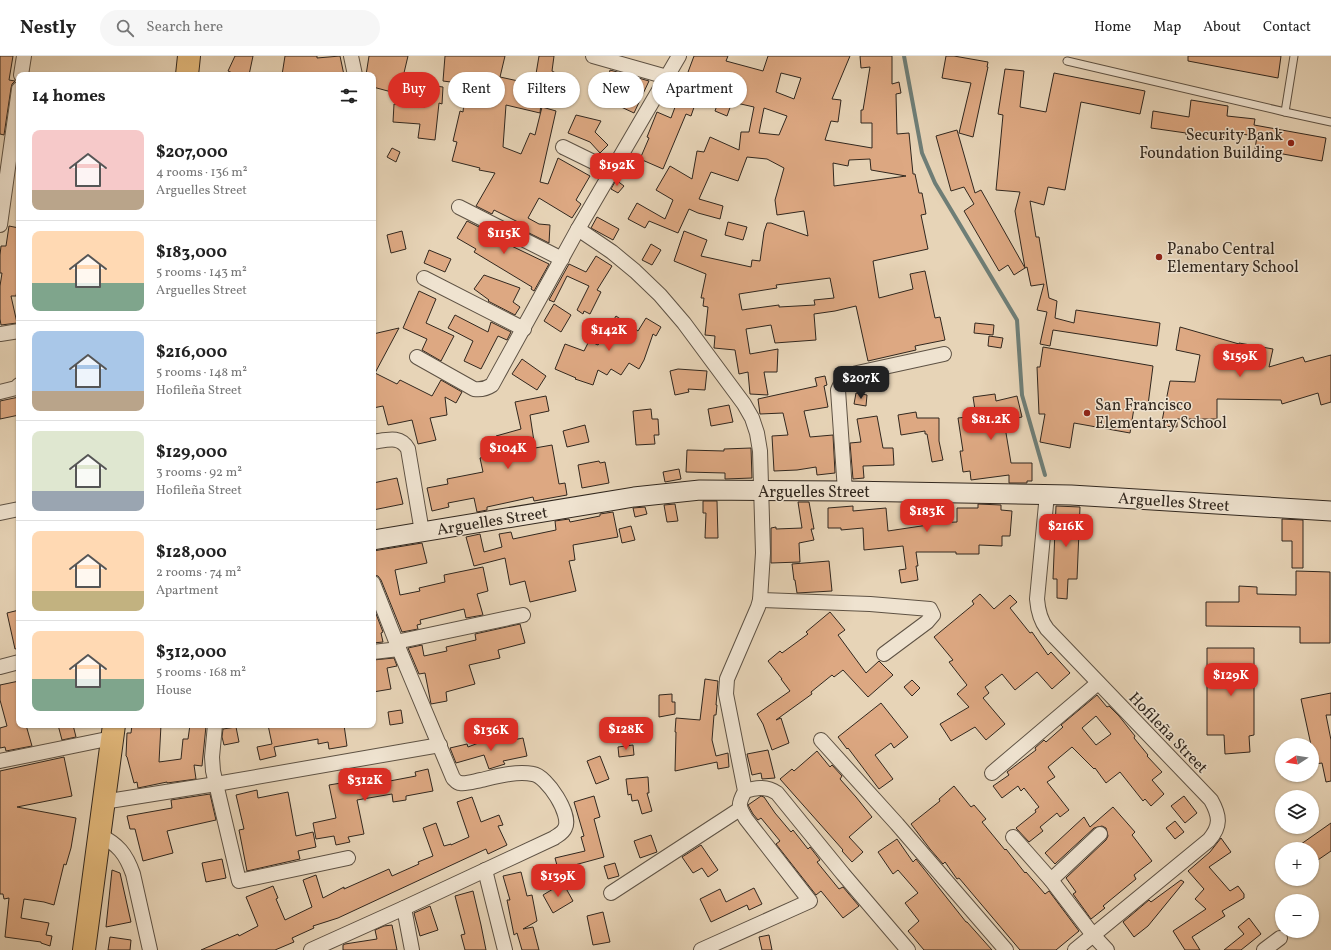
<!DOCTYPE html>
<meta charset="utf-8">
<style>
:root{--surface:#fff;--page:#f6f6f6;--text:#222;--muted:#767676;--line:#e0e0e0;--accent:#d93025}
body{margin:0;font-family:Vollkorn,serif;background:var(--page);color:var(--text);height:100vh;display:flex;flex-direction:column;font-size:15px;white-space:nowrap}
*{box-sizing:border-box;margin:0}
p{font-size:13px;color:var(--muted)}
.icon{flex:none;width:22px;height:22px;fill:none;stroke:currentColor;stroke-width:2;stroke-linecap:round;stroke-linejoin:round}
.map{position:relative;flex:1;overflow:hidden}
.sheet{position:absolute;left:16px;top:16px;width:360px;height:656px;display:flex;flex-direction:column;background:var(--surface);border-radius:8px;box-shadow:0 1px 3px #0004}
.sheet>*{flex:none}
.top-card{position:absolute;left:388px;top:16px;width:380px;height:36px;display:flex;gap:8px}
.needle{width:26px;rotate:258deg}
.fabs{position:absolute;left:1275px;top:682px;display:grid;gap:8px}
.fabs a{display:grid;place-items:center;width:44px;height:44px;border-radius:50%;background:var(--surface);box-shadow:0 1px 3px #0004;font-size:20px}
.price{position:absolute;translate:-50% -34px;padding:0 9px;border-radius:8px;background:var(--accent);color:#fff;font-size:13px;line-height:26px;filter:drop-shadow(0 1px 2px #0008)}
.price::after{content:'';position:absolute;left:50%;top:24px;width:12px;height:9px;margin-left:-6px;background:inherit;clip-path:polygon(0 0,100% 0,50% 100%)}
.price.on{background:#222;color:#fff}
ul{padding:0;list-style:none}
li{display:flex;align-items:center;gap:12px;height:100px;padding:0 16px}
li+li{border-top:1px solid var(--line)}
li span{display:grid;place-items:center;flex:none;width:112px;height:80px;border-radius:8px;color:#555}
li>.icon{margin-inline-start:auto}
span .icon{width:48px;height:48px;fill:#fffc;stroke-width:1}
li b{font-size:17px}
h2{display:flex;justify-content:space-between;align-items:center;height:48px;padding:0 16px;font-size:17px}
.chip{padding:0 14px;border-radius:18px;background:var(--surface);box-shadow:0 1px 3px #0004;font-size:14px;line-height:36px}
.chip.on{background:var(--accent);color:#fff}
header{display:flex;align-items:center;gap:24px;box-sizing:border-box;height:56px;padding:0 20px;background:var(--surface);border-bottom:1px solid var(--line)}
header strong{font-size:19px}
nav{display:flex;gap:22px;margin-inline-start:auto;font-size:14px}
.search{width:280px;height:36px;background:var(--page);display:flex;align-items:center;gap:10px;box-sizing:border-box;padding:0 14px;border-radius:22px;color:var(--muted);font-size:15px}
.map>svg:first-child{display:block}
</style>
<header>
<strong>Nestly</strong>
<div class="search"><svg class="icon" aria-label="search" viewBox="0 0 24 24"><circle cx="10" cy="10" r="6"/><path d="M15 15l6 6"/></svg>Search here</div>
<nav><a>Home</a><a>Map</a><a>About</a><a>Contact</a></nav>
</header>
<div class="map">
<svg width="1331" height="894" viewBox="0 0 1331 894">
<rect width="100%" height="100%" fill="#e7d4b7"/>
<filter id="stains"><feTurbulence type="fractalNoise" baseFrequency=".005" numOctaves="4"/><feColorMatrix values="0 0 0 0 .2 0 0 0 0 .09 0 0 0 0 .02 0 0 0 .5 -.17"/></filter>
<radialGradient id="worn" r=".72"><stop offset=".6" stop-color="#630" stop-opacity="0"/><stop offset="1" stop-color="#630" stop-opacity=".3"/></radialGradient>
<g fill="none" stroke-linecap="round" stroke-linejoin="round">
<polyline stroke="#6e7e77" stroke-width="4" points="904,0 922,97 935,127 1017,264 1022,339 1045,419"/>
</g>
<g fill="#dda882" stroke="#31271e" fill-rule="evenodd">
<polygon points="0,0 13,0 9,24 15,25 12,28 11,32 4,79 0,78"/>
<polygon points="235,0 253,0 249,19 237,19 228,15"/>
<polygon points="285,0 317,0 317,2 340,0 344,19 282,19"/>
<polygon points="369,0 408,0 399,38 373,31 373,19 366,19"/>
<polygon points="445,0 505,0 500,21 532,28 532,26 539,26 535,24 539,0 554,0 552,15 567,23 560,37 543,28 540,57 506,49 503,91 521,98 530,77 535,79 542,51 556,55 540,126 548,128 558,102 590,120 576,144 581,148 572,162 539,142 528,162 539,168 550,169 549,187 517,171 520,167 494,154 492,158 476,150 495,117 479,114 480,112 452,105 457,86 453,85 460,55 463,56 466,28 443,25"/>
<path d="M694 0H728L726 5 763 15 768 0H850L832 43 841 44 838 66 831 65 825 84 872 92V67H861V54H863L870 11 861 12 860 0H892V28L899 26 901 37 896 38 897 78 909 77 913 118H915L919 137H922L926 158 921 159 928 193 873 205 879 242 913 233 910 218 925 215 935 262 940 261 945 284 915 290 916 294 868 305 856 250 835 255 814 258 816 284 775 287 771 269 746 273 750 298 778 293 777 316H764L768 339 750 338 748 316 739 318 735 294 714 292 715 280 705 279 708 251 703 250 704 242H701L706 218 674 205 684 175 707 184 701 200 751 211 752 204 760 205 764 176 767 167H771L808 180 804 155 777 159 775 144 784 112 767 103 747 101 738 125 711 116 699 143 723 150 720 163 698 157 689 153 678 177 649 165 645 172 628 163 637 147 665 163 673 144 656 134 670 110 692 123 697 95 704 96 710 81 739 94 741 76H749L754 51 732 46 727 60 715 55 722 35 702 28 691 60 686 58 663 113 640 103 649 82 647 81 657 56 671 62ZM781 17 801 22 794 43 776 36ZM764 52 787 60 779 79 759 77ZM870 103 871 114 906 120 834 130 833 107 848 110 849 104ZM830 222 834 242 814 244 815 249 779 251V249L742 254 739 238 777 232 776 229Z"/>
<polygon points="946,0 954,0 988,6 987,11 988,11 973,81 959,77 971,27 942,22"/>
<polygon points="1188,0 1281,0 1278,22 1188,5"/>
<polygon points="1005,13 1024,15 1020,51 1046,56 1054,17 1145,35 1140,58 1081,46 1065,134 1048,131 1044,149 1030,145 1036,181 1039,181 1049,242 1057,245 1055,262 1074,267 1076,254 1160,267 1157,290 1053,274 1050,290 1040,288 1047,256 1037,254 1044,228 1031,230 1027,211 1025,212 1015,155 1020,136 996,134 1003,59 998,58"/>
<polygon points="610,14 649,25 634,57 604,43"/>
<polygon points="427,29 443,31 442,48 439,47 435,84 418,82 420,68 393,66 394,48 425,51"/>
<polygon points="1191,44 1228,50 1227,60 1255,63 1254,69 1326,82 1322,105 1255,93 1257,80 1224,76 1223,85 1186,79 1186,77 1151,72 1153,55 1189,61"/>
<polygon points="576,59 601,65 595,76 608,89 600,97 590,86 568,77"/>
<polygon points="957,74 975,137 981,134 1025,212 1014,219 1008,209 999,215 964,155 974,148 964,131 951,135 936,80"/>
<polygon points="392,92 400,96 396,106 387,101"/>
<polygon points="616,124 624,130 618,137 611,133"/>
<polygon points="597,161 619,173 613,184 591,172"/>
<polygon points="467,165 485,174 484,175 497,183 549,208 534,235 531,233 532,231 474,196 476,193 457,182"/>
<polygon points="728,166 747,171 743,184 725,179"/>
<polygon points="9,170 19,172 19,223 16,240 11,240 17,267 1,269 0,263 0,230 2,217 0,217 0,199 1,190 6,190"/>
<polygon points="402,175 406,193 391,197 387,179"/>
<polygon points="651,188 661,194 652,209 642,204"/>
<polygon points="429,194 451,203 445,216 424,207"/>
<polygon points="596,200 612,210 597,234 601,236 590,258 584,255 583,258 577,254 589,230 567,220 554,246 549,244 569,208 586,216"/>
<polygon points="484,219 520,232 513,246 520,251 515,259 488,245 489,244 474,233"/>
<polygon points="419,235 436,243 426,267 454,280 441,305 422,294 427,283 403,272"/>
<polygon points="554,248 571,259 561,276 544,265"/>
<polygon points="455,259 488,276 491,266 511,276 507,284 498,280 481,313 464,305 473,285 448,272"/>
<polygon points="616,260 638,275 646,262 661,271 656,280 653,278 644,304 639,313 629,307 621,319 611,313 607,319 598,314 593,329 575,323 576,322 555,313 565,288 584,295 589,285 598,289"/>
<polygon points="975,267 994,269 993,279 974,277"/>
<polygon points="1180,271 1239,288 1239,287 1273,293 1269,311 1303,301 1305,306 1331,299 1331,346 1321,349 1318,337 1282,348 1281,344 1217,343 1217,363 1177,363 1177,371 1161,370 1170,325 1195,326 1200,299 1176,294"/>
<polygon points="399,272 375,317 397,328 400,324 432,340 441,324 462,336 456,347 445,341 447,359 430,362 436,384 418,388 412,364 388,369 383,350 373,352 373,278"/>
<polygon points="989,280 1003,282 1001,292 988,290"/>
<polygon points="1043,291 1153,310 1148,349 1136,348 1135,352 1134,352 1130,377 1074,367 1070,392 1040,386 1045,358 1039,358 1037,311 1040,311"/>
<polygon points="522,303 546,320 537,334 512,318"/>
<polygon points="678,313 707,315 705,334 688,333 689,336 675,339 670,315"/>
<polygon points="825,320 827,329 824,330 828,351 804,355 810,381 833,379 835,417 817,419 816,411 797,414 774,415 772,380 788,379 783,357 760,358 758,343 817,330 815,322"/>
<polygon points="856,337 867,339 866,350 854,348"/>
<polygon points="995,338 996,345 1017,340 1022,361 1004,365 1011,407 1032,407 1032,425 1027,425 1027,427 1009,427 1009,419 971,424 970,415 963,416 960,395 963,395 958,362 976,360 973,341"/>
<polygon points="546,340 549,355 530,359 535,392 552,389 559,428 565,427 567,439 534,445 533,441 487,451 487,454 477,456 474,442 448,447 449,451 432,455 427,432 448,428 447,423 483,416 480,402 501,397 496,380 521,373 515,346"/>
<polygon points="19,341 19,359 0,363 0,345"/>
<polygon points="729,349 733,366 711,370 708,353"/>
<polygon points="651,353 652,363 658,363 659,379 654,379 655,388 636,389 633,355"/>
<polygon points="916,356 917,362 939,362 939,385 943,404 932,406 927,378 925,378 925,375 901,379 898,359"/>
<polygon points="877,360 883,392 893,392 894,409 863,410 864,422 853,423 850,387 861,386 857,363"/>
<polygon points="585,369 589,386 567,391 563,375"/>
<polygon points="751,392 752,422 725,423 725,417 686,416 687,394 724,395 724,393"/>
<polygon points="599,405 600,407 605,406 609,427 582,432 578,409"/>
<polygon points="679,413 681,423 665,426 663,416"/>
<polygon points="397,422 403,448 373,454 373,427"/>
<polygon points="703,445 717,445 718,482 705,482 706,457 703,457"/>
<polygon points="798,446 809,446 814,473 811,473 814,484 799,487 800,506 771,507 771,472 776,471 776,473 802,472"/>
<polygon points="675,448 678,465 667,466 664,449"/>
<polygon points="978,448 1001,449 1001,454 1012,455 1010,480 1002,480 1002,490 979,489 979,498 956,498 956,496 916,496 918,510 916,510 918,524 901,527 899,514 906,513 903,490 864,494 863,472 841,474 841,472 828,472 828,452 853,450 853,455 886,452 888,475 928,469 928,467 957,466 957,452 978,452"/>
<polygon points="1056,450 1080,451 1077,523 1068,523 1067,543 1057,542 1057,523 1053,523"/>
<polygon points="645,451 647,458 635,461 633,452"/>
<polygon points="613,456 618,481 573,489 575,504 569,505 576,535 530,546 525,525 510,529 505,502 474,510 466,481 480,478 484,496 502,491 499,478 511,476 513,483 556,474 555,465 569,463 570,466 600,460 600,458"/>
<polygon points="1282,463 1303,464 1303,512 1292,512 1292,485 1282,485"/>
<polygon points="631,470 635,484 622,487 619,473"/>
<polygon points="422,487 427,507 395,514 400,539 420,535 419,532 445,526 444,519 483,511 488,535 477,538 483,559 466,562 464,553 420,564 421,568 417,569 418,573 402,576 381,524 378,520 373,519 373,495"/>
<polygon points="829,505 832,535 797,537 795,524 794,524 792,508"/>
<polygon points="1296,515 1330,516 1330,587 1300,587 1300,571 1206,570 1206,546 1239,546 1239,530 1257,531 1257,538 1296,539"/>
<polygon points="980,538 994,553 1010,539 1017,546 1010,552 1030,577 1032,576 1048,599 1051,596 1070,617 1052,633 1037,616 1015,634 1002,618 985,631 989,637 983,642 1005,668 986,684 975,671 951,685 940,668 969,651 957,638 967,629 949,606 953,604 934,581 974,548 972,545"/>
<polygon points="373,550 383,576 381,577 383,586 373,587"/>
<polygon points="19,554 19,592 15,593 7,557"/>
<polygon points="830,556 845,574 838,579 866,617 879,605 893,619 868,641 843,614 834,621 832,619 811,636 812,638 776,664 781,662 789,687 772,694 763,668 757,658 790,635 781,623 782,623 768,605 780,595 782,597 808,578 806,576"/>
<polygon points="520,568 525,587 498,594 500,602 469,609 475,628 446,636 447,645 431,648 425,617 419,618 408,592 422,589 424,600 447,595 446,591 476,584 475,578"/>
<polygon points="1207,592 1254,592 1254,679 1249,680 1250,696 1225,698 1224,679 1207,679"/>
<polygon points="394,602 397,610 387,612 391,633 373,636 373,604"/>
<polygon points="705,623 718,625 716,649 717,649 716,659 714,659 712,684 716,700 728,697 729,711 718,713 717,706 675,715 676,676 675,676 676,662 700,664"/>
<polygon points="912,624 920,632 912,640 904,631"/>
<polygon points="19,625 19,669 26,669 32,690 6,695 5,691 0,692 0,672 7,670 0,644 0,629"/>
<polygon points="1331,637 1331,659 1326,659 1331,684 1331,725 1326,726 1322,707 1315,708 1312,689 1311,689 1301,643"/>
<polygon points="672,638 672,646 675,646 675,658 659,661 659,639"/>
<path d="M1097 639 1107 651 1109 650 1119 660 1135 680 1134 682 1148 699 1147 700 1162 716 1152 724 1164 738 1151 750 1145 743 1143 745 1120 716 1106 727 1095 712 1094 713 1072 691 1048 711 1055 721 1047 726 1069 754 1060 761 1057 757 1040 771 1043 775 1029 786 1016 772 1036 756 1035 754 1039 751 1024 732 1021 735 1018 730 1002 742 993 730 1009 719 1007 716 1036 694 1035 692 1044 684 1046 686 1063 671 1061 669ZM1096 660 1111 678 1096 689 1082 672Z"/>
<polygon points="881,647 908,681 894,692 891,687 875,699 893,723 879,733 848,692 847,693 838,681"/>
<polygon points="401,654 403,667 390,669 388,656"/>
<polygon points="58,669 73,669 76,681 62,684"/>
<polygon points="132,669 161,669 159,706 181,703 183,683 188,683 190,669 206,670 202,710 194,709 196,723 167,727 167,726 138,732 137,726 134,727 127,701 126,700 127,677 131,677"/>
<polygon points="268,669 344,669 347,690 329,693 328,686 318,688 318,683 274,691 276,700 260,704 257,691 272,688"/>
<polygon points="236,671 239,686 224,689 222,681 223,673"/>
<polygon points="494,681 497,687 523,682 527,700 503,705 505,708 489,713 484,699 456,707 450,692 467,688 468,691"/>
<polygon points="633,689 634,699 619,701 618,691"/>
<polygon points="768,694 775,722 762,723 761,717 752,719 747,698"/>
<polygon points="817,695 830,711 832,709 842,720 840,723 856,741 872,761 849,781 863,796 852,806 842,795 843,794 780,723 792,713 794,715"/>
<polygon points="600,700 609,723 596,728 587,705"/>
<polygon points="64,701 72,740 17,751 76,762 71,792 66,809 64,808 54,849 44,846 24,843 21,862 49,867 46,879 52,880 50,890 41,887 41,886 5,881 9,842 4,843 3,838 0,838 0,715"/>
<polygon points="428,713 433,735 406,740 406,744 393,746 392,738 357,744 364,778 348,781 350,786 336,789 334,780 316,783 313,767 336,762 329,729 341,727 340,722 349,720 350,724 373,720 374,728 416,720 415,716"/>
<polygon points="648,721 649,737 647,737 652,755 642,758 638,744 632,745 631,738 628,739 626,723"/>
<polygon points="954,730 971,751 974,749 986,763 982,766 1005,794 1006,793 1025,817 1026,816 1045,838 1049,835 1079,875 1056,894 1020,894 959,822 957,823 945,806 943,808 930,793 911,768 940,745 939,743"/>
<polygon points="257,734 258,742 288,736 296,780 313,776 316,791 298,795 300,803 247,815 239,774 244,773 236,739"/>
<polygon points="210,738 216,764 167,775 173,797 143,805 135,773 130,773 127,760 172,752 171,744"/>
<polygon points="594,740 600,761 594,763 604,801 571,810 572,814 559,817 555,802 585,795 581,781 584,780 574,746"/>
<polygon points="761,740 764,741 775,757 791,776 793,774 808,793 810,791 820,804 817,806 839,833 843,831 859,850 843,862 821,835 816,839 776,788 780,785 761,762 758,764 753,758 748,749"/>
<polygon points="1184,740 1197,757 1185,767 1171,750"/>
<polygon points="472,741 481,766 499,759 503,769 498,770 507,789 488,798 486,793 338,862 313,870 314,872 292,882 294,886 275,894 201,894 238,878 239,880 258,870 246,841 273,830 278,842 276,843 285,864 312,851 303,824 316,819 323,842 344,831 344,833 389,813 392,820 419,808 418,806 433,800 423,772 436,767 444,790 451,788 451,789 469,781 457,746"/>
<polygon points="1113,751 1135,776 1132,779 1152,805 1134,819 1136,823 1103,850 1105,852 1091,863 1073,838 1076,836 1066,822 1106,784 1108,780 1106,772 1102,770 1094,772 1055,808 1045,797 1084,761 1090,771"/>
<polygon points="1175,765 1184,776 1175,783 1166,772"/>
<polygon points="1331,767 1331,795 1312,808 1312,793 1294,793"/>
<polygon points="651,779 657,796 640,802 634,785"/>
<polygon points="1221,782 1231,796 1209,811 1230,835 1238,830 1244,838 1244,842 1222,855 1225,860 1192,881 1200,894 1185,894 1173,875 1206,853 1195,843 1204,833 1188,815 1210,796"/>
<polygon points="897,783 913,806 916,803 966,866 967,866 992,894 924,894 908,875 919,865 905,847 918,837 898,814 893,818 878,796"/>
<polygon points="701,789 718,814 708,821 702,812 693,817 682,801"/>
<polygon points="222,803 226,822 206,826 202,807"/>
<polygon points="615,807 619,820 608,823 604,810"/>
<polygon points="112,814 120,817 131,866 106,871"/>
<polygon points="521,816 527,840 532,839 537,865 523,873 533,871 539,894 522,894 517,877 514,879 507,844 510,844 503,820"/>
<polygon points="1181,824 1184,826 1148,870 1134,881 1123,866 1149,844 1151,846"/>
<polygon points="563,827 573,845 553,857 543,839"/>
<polygon points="754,832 762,848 749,854 747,849 711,866 700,843 720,833 726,846"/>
<polygon points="473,835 481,869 486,894 465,894 461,879 465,878 455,840"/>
<polygon points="430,850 438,874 420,880 414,857"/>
<polygon points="603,856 610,886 593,889 587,860"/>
<polygon points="1249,862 1261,878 1241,894 1224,894 1244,878 1238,871"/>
<polygon points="392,869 397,894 343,894 343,889 345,888 377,883 375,874 384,870"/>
<polygon points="769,879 772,894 762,894 759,881"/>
<polygon points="110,881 131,884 130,894 108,894"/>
</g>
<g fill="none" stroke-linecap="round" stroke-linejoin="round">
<g stroke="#5e5244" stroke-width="9">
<g id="lane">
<polyline points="1067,5 1285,56 1294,0"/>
<polyline points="1285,56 1331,66"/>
</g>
</g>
<g stroke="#5e5244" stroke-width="16">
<g id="street">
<polyline points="351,0 355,19"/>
<polyline points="593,0 667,21"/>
<polyline points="21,19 24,0"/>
<polyline points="563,91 612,115"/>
<polyline points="459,151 562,203"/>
<polyline points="0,169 19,33"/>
<path d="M578 173 612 196 635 215 660 239 684 267 744 348 752 362 757 377 760 395 763 497 760 544 758 551 727 623 726 638 745 735C738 748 738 750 746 763L810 845 701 894"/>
<polyline points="424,222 524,273"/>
<polyline points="0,278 19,275"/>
<path d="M417 301 474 333C481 334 486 333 492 329L578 173 679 0"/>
<polyline points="0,336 16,332 19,329"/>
<path d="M373 386C387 384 400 379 408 393L422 476"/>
<path d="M845 435 838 334C842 324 847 321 857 317L944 298"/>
<path d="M1047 438 1037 543C1038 555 1040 564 1047 573L1211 744C1220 760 1221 770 1209 784L1075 894"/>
<polyline points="0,457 19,453"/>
<polyline points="760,544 870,548 930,553 933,559 927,566 884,598"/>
<polyline points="396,586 523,559"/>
<polyline points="373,596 399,593"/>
<polyline points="0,611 19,606"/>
<polyline points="215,669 212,701 213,715 239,825 348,802"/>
<polyline points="821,684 897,768 1006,894"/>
<polyline points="0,705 112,682"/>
<polyline points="992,717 1098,627"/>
<path d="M745 735C756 731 767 730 777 737L843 818 908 894"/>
<polyline points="103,746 216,728 440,689"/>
<path d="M99 779C118 788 126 798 133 818L150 894"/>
<polyline points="1013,781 1051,824 1093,879 1107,894"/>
<polyline points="485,814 505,894"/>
<polyline points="1051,824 1100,778"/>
<polyline points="611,837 740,753"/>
<polyline points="404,852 412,894"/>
<path d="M311 894 404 852 554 782C558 779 563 777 565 772 572 759 547 720 533 718 516 715 498 720 481 724 475 725 467 728 460 727 457 727 455 724 453 722L399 593 373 527"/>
<polyline points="1264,894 1280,882"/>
</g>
</g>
<g stroke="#31271e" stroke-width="21">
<polyline id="secondary" points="373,484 634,441 700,434 845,435 1071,439 1331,455"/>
</g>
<g stroke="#31271e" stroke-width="24">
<g id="primary">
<polyline points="187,19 189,0"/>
<polyline points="84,894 114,669"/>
</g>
</g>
<use href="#lane" stroke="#efe3d0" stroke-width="7"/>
<use href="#street" stroke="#efe3d0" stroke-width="14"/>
<use href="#secondary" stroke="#efe3d0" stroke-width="19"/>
<use href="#primary" stroke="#e4ba7c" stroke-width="22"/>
</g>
<g fill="#8f2418" stroke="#efe3d0" stroke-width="1.5">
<circle cx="1291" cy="87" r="4"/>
<circle cx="1159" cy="201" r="4"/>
<circle cx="1087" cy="357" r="4"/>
</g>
<g text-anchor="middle" stroke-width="3" stroke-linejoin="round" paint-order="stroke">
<g font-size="16" fill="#31271e" stroke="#efe3d0" text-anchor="start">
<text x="1283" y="84" text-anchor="end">Security Bank<tspan x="1283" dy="18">Foundation Building</tspan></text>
<text x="1167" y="198">Panabo Central<tspan x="1167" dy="18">Elementary School</tspan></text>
<text x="1095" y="354">San Francisco<tspan x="1095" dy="18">Elementary School</tspan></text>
</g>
<g font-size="16" fill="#31271e" stroke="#efe3d0">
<text x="814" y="441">Arguelles Street</text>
<text transform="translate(1174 445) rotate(4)" y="6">Arguelles Street</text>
<text transform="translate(492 464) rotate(-9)" y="6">Arguelles Street</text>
<text transform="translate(1169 676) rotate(46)" y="6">Hofileña Street</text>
</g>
</g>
<rect width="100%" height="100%" filter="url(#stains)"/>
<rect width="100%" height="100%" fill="url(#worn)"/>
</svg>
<div class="fabs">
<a><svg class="needle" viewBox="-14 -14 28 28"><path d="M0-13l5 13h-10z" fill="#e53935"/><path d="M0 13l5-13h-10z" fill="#767676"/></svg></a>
<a><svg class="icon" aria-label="layers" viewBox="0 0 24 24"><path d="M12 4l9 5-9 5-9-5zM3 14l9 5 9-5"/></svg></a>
<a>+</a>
<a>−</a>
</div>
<b class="price" style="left:617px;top:131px">$192K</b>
<b class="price" style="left:504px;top:199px">$115K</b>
<b class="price" style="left:609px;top:296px">$142K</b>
<b class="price" style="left:1240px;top:322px">$159K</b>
<b class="price on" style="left:861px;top:344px">$207K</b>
<b class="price" style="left:991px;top:385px">$81.2K</b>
<b class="price" style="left:508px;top:414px">$104K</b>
<b class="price" style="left:927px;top:477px">$183K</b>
<b class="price" style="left:1066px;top:492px">$216K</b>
<b class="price" style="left:1231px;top:641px">$129K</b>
<b class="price" style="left:626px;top:695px">$128K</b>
<b class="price" style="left:491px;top:696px">$136K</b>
<b class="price" style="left:365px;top:746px">$312K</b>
<b class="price" style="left:558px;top:842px">$139K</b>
<div class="top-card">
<a class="chip on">Buy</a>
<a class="chip">Rent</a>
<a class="chip">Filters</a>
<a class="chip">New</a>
<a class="chip">Apartment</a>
</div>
<section class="sheet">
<h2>14 homes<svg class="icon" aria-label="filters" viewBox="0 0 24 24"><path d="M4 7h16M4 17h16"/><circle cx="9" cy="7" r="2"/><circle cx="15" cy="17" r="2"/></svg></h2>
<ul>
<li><span style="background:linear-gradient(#f6c9c9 75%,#b9a48a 0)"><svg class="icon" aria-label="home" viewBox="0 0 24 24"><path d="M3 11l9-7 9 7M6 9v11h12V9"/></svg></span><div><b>$207,000</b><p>4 rooms · 136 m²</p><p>Arguelles Street</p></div></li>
<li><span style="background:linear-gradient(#ffd9b3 65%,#7fa58c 0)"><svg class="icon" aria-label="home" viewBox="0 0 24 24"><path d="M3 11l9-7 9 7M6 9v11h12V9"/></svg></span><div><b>$183,000</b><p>5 rooms · 143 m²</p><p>Arguelles Street</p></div></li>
<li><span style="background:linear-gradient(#a9c7e8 75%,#b9a48a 0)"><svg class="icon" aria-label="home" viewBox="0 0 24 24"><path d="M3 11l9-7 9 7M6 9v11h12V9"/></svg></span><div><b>$216,000</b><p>5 rooms · 148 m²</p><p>Hofileña Street</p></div></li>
<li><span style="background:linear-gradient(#dfe7d0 75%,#9aa5b1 0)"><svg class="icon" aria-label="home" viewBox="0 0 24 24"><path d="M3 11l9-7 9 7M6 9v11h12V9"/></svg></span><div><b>$129,000</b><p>3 rooms · 92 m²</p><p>Hofileña Street</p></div></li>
<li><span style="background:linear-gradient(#ffd9b3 75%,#c2b280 0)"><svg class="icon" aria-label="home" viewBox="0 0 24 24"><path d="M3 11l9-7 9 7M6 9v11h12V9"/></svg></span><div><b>$128,000</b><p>2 rooms · 74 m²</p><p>Apartment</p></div></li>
<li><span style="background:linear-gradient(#ffd9b3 60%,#7fa58c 0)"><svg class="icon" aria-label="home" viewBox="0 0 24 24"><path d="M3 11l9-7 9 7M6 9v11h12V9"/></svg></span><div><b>$312,000</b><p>5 rooms · 168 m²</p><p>House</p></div></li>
</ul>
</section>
</div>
